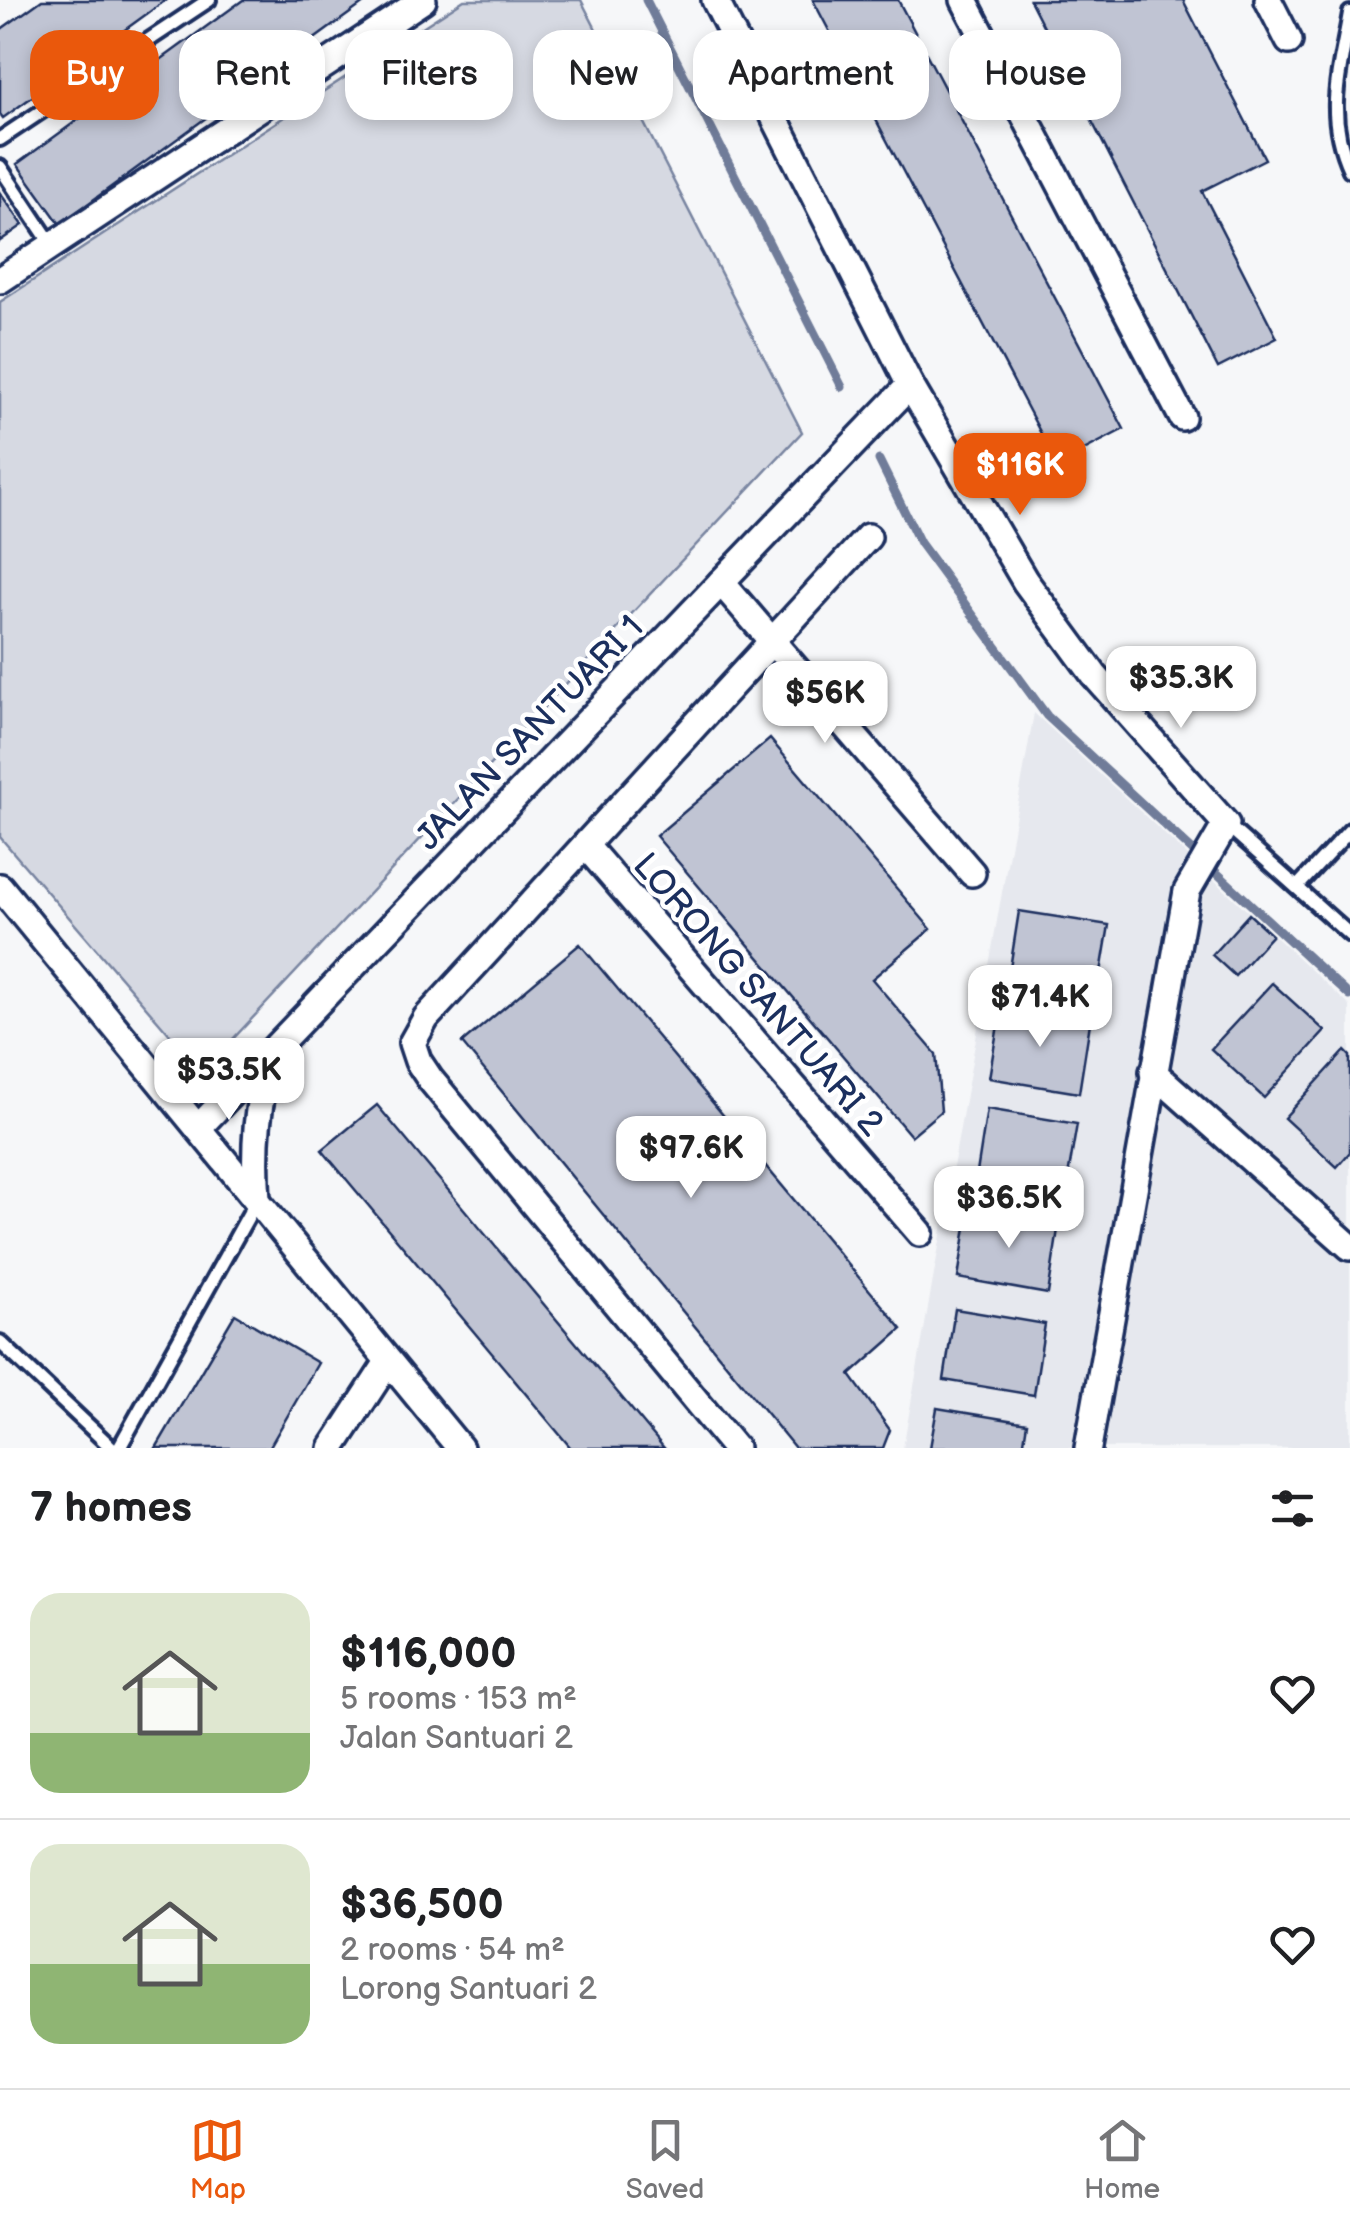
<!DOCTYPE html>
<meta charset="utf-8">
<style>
:root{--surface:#fff;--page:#f6f6f6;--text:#202124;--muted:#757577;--line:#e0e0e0;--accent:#ea580c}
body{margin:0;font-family:"Balsamiq Sans",sans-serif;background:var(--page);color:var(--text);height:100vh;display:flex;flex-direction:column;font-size:38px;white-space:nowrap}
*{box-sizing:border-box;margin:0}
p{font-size:32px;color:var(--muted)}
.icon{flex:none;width:55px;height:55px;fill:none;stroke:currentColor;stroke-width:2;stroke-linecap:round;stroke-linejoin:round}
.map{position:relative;height:1448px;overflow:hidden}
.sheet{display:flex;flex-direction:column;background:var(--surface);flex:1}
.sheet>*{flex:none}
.hud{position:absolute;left:30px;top:30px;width:1290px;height:90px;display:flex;gap:20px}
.price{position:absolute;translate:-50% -85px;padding:0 22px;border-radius:20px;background:#fff;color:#222;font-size:32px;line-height:65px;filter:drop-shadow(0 2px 5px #0008)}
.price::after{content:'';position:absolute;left:50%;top:60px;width:30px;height:22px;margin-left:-15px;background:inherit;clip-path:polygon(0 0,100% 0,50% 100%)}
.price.selected{background:var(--accent);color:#fff}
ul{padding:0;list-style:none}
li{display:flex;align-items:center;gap:30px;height:250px;padding:0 30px}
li+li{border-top:2px solid var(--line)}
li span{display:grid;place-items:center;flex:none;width:280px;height:200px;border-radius:30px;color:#555}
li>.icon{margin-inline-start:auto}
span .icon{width:120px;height:120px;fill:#fffc;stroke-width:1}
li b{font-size:42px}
h2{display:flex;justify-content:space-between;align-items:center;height:120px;padding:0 30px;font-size:42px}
.chip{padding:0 35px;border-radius:30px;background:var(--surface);box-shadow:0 5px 15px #0003;font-size:35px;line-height:90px}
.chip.selected{background:var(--accent);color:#fff}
.tab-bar{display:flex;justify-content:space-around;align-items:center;height:140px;border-top:2px solid var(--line);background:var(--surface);font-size:28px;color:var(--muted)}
.tab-bar a{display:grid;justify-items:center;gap:5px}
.tab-bar .selected{color:var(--accent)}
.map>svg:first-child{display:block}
</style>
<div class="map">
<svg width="1350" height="1448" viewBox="0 0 1350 1448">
<rect width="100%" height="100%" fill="#f6f7f9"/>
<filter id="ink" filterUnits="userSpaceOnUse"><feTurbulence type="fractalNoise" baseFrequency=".01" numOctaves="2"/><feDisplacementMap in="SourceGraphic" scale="20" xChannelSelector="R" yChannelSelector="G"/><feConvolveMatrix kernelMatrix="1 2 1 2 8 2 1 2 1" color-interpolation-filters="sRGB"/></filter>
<g filter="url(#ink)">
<polygon fill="#e6e8ee" points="1034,713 1350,1006 1350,1448 903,1448"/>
<polygon fill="#d6d9e2" stroke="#7884a0" stroke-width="2.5" points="464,0 581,0 802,432 202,1072 0,837 0,302"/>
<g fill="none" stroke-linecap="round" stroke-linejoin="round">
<g stroke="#707c99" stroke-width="9">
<polyline points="646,0 842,387"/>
<polyline points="879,460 920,543 1047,716 1350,996"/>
</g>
</g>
<g fill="#c0c4d3" stroke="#1b2f5e" stroke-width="2.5">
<polygon points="42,0 166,0 3,118 0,114 0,30"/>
<polygon points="243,0 368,0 60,224 17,164"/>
<polygon points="813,0 898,0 1124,429 1057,464"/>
<polygon points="1030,0 1183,0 1265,159 1202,191 1277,338 1218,368"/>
<polygon points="0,193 23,225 0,241"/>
<polygon points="770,739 931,929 872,979 936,1054 941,1111 911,1136 656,836"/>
<polygon points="1019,911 1109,925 1097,996 1008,981"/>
<polygon points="1249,914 1272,935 1235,976 1212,955"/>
<polygon points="580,944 902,1329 850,1375 890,1430 883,1448 795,1448 462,1043"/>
<polygon points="1272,983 1325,1031 1264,1098 1211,1049"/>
<polygon points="1001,1007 1090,1023 1079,1093 989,1078"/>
<polygon points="1345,1051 1350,1056 1350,1152 1337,1167 1284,1118"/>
<polygon points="377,1105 664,1448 571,1448 322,1150"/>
<polygon points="987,1109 1077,1124 1065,1194 976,1179"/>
<polygon points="969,1208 1059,1223 1048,1294 958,1278"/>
<polygon points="955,1309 1045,1324 1034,1395 944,1380"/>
<polygon points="235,1314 318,1363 269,1448 156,1448"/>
<polygon points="937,1408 1027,1423 1023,1448 930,1448"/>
</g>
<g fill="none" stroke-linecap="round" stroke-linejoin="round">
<g stroke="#1b2f5e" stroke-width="20">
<g id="service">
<path d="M1350 13C1340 72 1324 113 1350 170"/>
<polyline points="0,139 209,0"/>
<polyline points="0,167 52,245"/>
<polyline points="1226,824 1350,935"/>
<polyline points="1297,887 1350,830"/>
<polyline points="0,1342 112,1448"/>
<polyline points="119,1448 257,1200"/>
</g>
</g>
<g stroke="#1b2f5e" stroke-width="32">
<g id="minor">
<polyline points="715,0 910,385 1025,581 1094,675 1226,824 1187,891 1088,1448"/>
<polyline points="964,0 1182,417"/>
<polyline points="1268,0 1289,41"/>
<polyline points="0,280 423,0"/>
<polyline points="721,582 972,873"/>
<polyline points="585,845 920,1233"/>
<polyline points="0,887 460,1448"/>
<polyline points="1153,1072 1350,1247"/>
<polyline points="198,1128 910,385"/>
<path d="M257 1200C253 1143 257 1106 271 1052"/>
<polyline points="332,1448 388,1362"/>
<polyline points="735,1448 430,1079 418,1061 412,1043 426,1018 868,537"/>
</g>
</g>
<use href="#service" stroke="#fff" stroke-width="12"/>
<use href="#minor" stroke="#fff" stroke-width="25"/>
</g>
</g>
<g text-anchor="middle" stroke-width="9" stroke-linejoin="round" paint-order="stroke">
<g font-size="35" fill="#1b2f5e" stroke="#fff">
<text transform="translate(529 732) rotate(-46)" y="12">JALAN SANTUARI 1</text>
<text transform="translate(759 994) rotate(49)" y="12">LORONG SANTUARI 2</text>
</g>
</g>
</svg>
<b class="price selected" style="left:1020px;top:518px">$116K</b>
<b class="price" style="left:1181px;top:731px">$35.3K</b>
<b class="price" style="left:825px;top:746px">$56K</b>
<b class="price" style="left:1040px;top:1050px">$71.4K</b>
<b class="price" style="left:229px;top:1123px">$53.5K</b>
<b class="price" style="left:691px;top:1201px">$97.6K</b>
<b class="price" style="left:1009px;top:1251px">$36.5K</b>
<div class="hud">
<a class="chip selected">Buy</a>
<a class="chip">Rent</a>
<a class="chip">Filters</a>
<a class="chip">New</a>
<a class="chip">Apartment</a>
<a class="chip">House</a>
</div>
</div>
<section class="sheet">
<h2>7 homes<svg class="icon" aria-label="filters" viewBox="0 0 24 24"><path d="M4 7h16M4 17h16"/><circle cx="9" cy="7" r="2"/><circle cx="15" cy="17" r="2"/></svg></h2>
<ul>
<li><span style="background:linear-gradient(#dfe7d0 70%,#8fb573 0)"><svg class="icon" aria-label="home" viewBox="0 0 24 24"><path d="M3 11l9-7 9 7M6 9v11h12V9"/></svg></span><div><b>$116,000</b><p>5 rooms · 153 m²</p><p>Jalan Santuari 2</p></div><svg class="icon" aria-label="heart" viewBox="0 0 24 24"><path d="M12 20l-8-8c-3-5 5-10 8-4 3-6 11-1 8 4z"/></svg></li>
<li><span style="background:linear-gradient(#dfe7d0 60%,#8fb573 0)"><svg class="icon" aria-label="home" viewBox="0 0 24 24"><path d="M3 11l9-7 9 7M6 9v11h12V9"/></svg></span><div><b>$36,500</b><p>2 rooms · 54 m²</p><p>Lorong Santuari 2</p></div><svg class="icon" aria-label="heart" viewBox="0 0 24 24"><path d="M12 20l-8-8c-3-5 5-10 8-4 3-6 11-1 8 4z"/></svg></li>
</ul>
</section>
<nav class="tab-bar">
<a class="selected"><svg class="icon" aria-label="map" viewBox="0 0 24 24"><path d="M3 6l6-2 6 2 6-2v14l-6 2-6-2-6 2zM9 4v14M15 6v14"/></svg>Map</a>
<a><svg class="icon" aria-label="saved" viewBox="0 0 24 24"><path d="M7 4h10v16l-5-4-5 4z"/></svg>Saved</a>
<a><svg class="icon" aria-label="home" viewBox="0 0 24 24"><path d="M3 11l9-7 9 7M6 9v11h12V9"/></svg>Home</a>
</nav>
